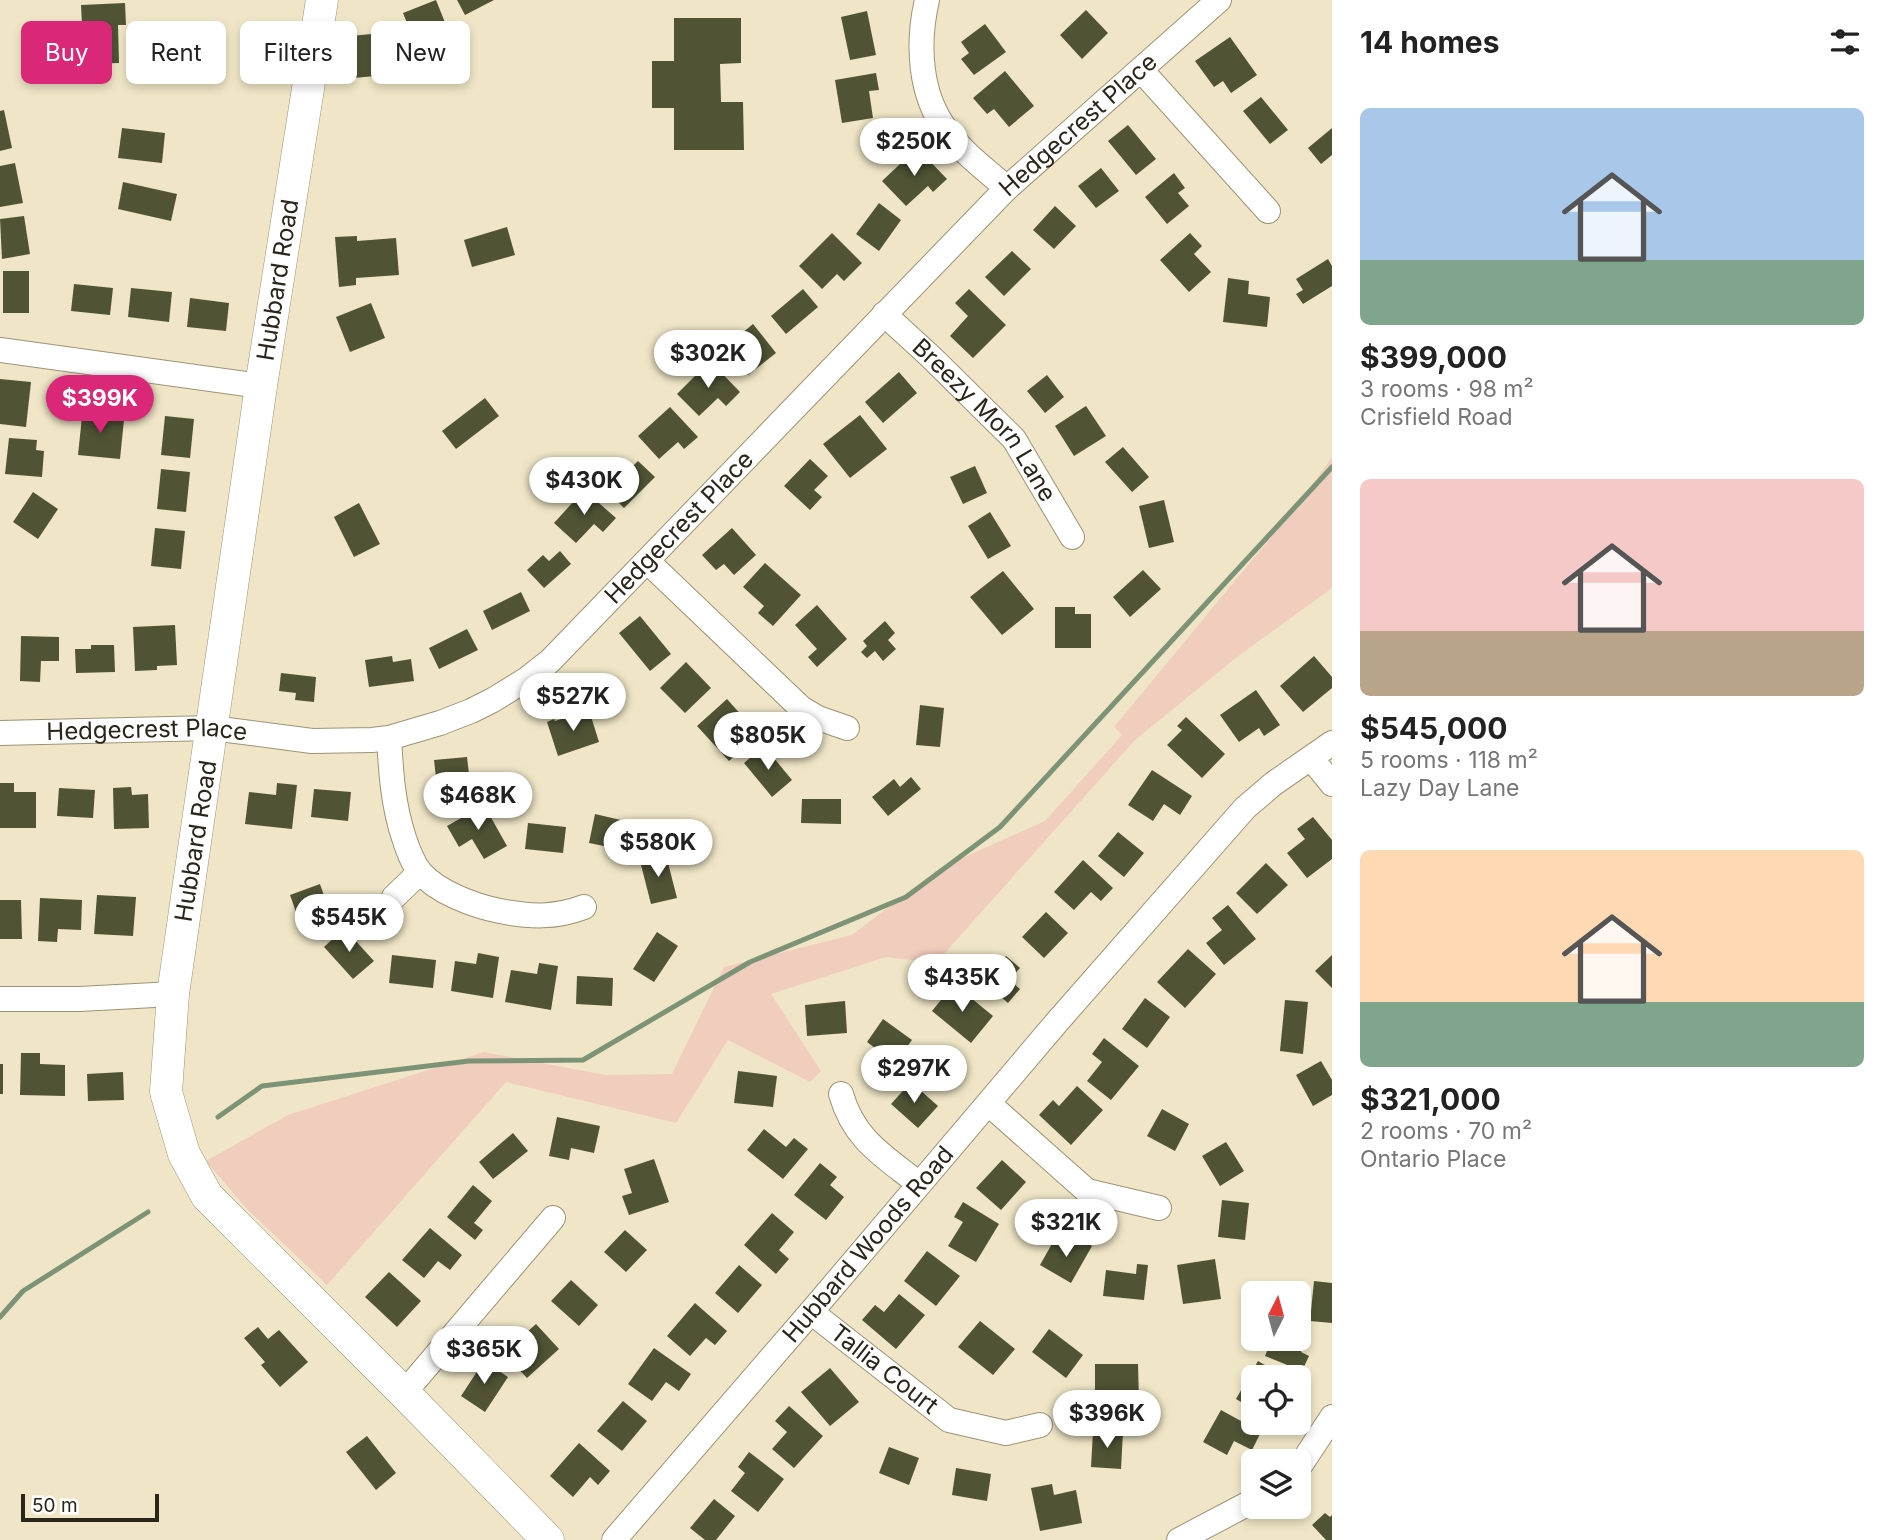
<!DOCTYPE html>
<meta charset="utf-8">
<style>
:root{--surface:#fff;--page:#f6f6f6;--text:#222;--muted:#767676;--accent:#db2777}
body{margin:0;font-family:Inter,sans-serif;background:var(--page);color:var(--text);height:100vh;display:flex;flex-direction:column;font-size:26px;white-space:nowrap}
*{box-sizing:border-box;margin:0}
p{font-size:23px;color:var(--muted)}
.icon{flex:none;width:38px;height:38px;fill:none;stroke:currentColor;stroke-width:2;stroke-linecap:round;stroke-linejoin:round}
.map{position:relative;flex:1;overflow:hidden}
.details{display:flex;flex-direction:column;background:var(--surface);width:560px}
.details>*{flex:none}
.hud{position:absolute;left:21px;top:21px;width:665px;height:63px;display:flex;gap:14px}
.needle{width:46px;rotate:6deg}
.tools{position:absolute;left:1241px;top:1281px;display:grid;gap:14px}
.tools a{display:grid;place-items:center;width:70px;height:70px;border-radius:10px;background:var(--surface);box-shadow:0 4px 10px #0003;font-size:35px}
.scale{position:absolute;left:21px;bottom:18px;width:138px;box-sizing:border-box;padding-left:7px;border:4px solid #2a261a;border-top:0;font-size:19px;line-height:24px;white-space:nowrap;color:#2a261a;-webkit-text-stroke:5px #fff;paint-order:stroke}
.price{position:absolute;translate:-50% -60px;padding:0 16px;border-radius:24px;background:#fff;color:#222;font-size:23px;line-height:46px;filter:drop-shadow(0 2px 4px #0008)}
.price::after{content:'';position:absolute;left:50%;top:42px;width:21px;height:16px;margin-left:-10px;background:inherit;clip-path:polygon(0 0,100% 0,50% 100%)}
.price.active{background:var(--accent);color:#fff}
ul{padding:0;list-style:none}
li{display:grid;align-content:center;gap:14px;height:371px;padding:0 28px}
li span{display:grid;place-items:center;height:217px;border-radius:10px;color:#555}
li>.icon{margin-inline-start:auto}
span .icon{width:126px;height:126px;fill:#fffc;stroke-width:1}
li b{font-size:30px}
h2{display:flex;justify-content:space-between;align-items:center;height:84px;padding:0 28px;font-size:30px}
.tag{padding:0 24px;border-radius:10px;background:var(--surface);box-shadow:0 4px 10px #0003;font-size:24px;line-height:63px}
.tag.active{background:var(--accent);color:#fff}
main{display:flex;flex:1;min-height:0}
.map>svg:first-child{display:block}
</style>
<main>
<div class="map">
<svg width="1332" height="1540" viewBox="0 0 1332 1540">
<rect width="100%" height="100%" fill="#f0e6c7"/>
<polygon fill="#f0cdbd" points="1332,457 1332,588 1237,657 1135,740 936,963 886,957 771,994 821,1071 810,1082 728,1040 676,1123 506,1082 327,1285 246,1208 206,1161 288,1115 484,1052 605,1075 672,1074 724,967 852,935 940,868 1045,821 1122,735 1114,727 1301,501"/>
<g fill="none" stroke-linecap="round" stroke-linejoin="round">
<g stroke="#7d9377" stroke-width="5">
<polyline points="218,1117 262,1086 469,1061 583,1060 750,962 906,897 1000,827 1332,467"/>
<polyline points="0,1317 23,1291 148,1212"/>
</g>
</g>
<g fill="#505435">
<polygon points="436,0 448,30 415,43 403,13"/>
<polygon points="457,0 494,0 465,15"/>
<polygon points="125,3 126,25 118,25 119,63 84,64 81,5"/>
<polygon points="1086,10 1108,33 1082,59 1060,35"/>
<polygon points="867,11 876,55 850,60 841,17"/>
<polygon points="674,18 741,18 741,63 720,64 721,102 743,102 744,150 674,150 674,108 652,108 652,61 674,61"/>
<polygon points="985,24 1006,52 974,75 961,59 969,53 961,42"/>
<polygon points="393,32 397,74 354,78 350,36"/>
<polygon points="1230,37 1257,75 1231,93 1223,81 1214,87 1195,61"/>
<polygon points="1005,71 1034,106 1009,127 994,109 987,114 973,98"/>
<polygon points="876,73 879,90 869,91 873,118 842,123 835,80"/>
<polygon points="1261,97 1288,130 1270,144 1243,111"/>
<polygon points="4,110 12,148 0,151 0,111"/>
<polygon points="1128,125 1156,159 1136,175 1108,141"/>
<polygon points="122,128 165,133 162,163 118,158"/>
<polygon points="1332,128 1332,155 1321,164 1308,148"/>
<polygon points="917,148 947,179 933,192 928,186 906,206 882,181"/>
<polygon points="15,163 23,203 0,207 0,166"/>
<polygon points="1101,168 1119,191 1096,208 1078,186"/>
<polygon points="1174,173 1185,188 1178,193 1189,206 1167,224 1145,197"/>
<polygon points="123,182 177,194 171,221 118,209"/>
<polygon points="879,203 901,220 879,251 856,234"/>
<polygon points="1055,206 1076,226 1054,249 1033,230"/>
<polygon points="24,216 30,254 2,259 0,219"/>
<polygon points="507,227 515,255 472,267 464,240"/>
<polygon points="832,233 862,263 844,281 837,274 822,289 799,266"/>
<polygon points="1190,233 1202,246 1194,254 1211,272 1189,292 1160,260"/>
<polygon points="357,236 357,241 396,238 399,275 356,278 356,285 339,287 335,237"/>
<polygon points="1012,251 1031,269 1004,296 985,277"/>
<polygon points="1328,259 1332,266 1332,286 1303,304 1296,294 1303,290 1296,279"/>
<rect x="3" y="271" width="26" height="42"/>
<polygon points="1228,278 1249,281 1248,294 1270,297 1267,327 1223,322"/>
<polygon points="74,284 113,288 110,315 71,311"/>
<polygon points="131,288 172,292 169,322 128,317"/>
<polygon points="803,289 818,307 786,334 771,316"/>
<polygon points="969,289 1006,325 973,358 950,336 968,316 955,303"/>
<polygon points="190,298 229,303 226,331 187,327"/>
<polygon points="371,303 385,338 350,352 336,317"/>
<polygon points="753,324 776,353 748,375 725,347"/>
<polygon points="710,361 740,392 726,406 718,398 699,416 677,394"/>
<polygon points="899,372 917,393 883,423 865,402"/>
<polygon points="1047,375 1064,397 1045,413 1027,391"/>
<polygon points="0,379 31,382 26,427 0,424"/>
<polygon points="485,398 499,416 456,449 442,431"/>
<polygon points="1086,406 1106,436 1074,456 1055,426"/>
<polygon points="83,407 103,409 102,418 124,420 120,459 78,455"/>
<polygon points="670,407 698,437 684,449 678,442 659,459 638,436"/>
<polygon points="860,415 887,449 850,478 823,444"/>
<polygon points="165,416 194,419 190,458 161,455"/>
<polygon points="9,438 37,440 36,450 44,451 42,477 5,474"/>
<polygon points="1123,447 1149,477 1132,492 1105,462"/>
<polygon points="810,459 828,476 814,490 822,497 810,510 784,486"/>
<polygon points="638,461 655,477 624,508 607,491"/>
<polygon points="975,466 987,493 963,504 950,477"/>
<polygon points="161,469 190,472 186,512 157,509"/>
<polygon points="584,490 616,518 603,532 594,524 576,543 554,523"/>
<polygon points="33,492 58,509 38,539 13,522"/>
<polygon points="1164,500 1174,542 1149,548 1139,506"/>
<polygon points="359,503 380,544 354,557 334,517"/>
<polygon points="990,512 1011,546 988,559 968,526"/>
<polygon points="155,528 185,531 181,569 151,566"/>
<polygon points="732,528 756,555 734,575 724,564 716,570 702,555"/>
<polygon points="560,551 571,564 544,588 527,570 543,555 549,561"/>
<polygon points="765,563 801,595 773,626 758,613 764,606 743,587"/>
<polygon points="1143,570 1161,589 1130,617 1113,597"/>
<polygon points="1003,571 1034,609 1002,635 970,597"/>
<polygon points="521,592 530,611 492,630 483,611"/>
<polygon points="817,605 847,639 817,667 808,657 817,649 795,625"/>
<polygon points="1055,607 1075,607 1075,614 1091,614 1091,648 1055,648"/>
<polygon points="640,616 671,654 650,671 619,633"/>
<polygon points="885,621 895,633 888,640 896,649 883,661 875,651 867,658 861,652 867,646 863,641"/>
<polygon points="175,625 177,665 157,666 157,670 135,671 133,627"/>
<polygon points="467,629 478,650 439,669 429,648"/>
<polygon points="21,636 59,637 59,661 41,661 40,682 20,681"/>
<polygon points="91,645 114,645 115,672 76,673 75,649 91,649"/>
<polygon points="392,656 393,662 411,659 414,681 369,687 365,660"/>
<polygon points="1314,656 1332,677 1332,688 1303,712 1280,686"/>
<polygon points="686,662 711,688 685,713 660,688"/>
<polygon points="281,673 316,677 314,702 295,700 296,693 279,691"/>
<polygon points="1256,690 1280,725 1264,736 1259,728 1239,742 1220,715"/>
<polygon points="727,699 759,735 729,761 697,726"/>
<polygon points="920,705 944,708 940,747 916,745"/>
<polygon points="589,710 599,742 558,756 547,722 554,719 555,721"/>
<polygon points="1186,717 1225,754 1202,778 1167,745 1182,730 1177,726"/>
<polygon points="764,746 792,780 772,797 744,763"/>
<polygon points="467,757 472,800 439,804 434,760"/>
<polygon points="1152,770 1192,796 1180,815 1164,804 1153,821 1128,805"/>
<polygon points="911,777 921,789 888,816 872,797 894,779 900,787"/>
<polygon points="0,783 14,783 14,792 36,792 36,828 0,828"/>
<polygon points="277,783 297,785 292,829 245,824 249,792 276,795"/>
<polygon points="131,787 132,795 148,794 149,828 114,829 113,788"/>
<polygon points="59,788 95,790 93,818 57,816"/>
<polygon points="314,789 351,792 348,821 311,817"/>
<polygon points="802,799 841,799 841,824 801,823"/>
<polygon points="484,805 507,846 484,859 472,839 459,847 447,826"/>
<polygon points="595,814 625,821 623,829 638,832 634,852 589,843"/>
<polygon points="1313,817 1332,840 1332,859 1307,878 1287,853 1305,839 1297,829"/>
<polygon points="528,823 566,827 563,853 525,849"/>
<polygon points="1118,832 1144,853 1124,877 1098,856"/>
<polygon points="666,855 677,898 651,904 640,861"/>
<polygon points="1083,860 1113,888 1101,901 1091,892 1074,910 1054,892"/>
<polygon points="1266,863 1288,885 1257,914 1236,893"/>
<polygon points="320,884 332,919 302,929 290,895"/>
<polygon points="97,895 136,897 133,936 94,934"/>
<polygon points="40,898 82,900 81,930 58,929 57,942 38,941"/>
<polygon points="0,900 21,900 22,939 0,939"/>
<polygon points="1228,905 1256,939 1224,965 1206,943 1222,930 1212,918"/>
<polygon points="1046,912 1068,933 1044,958 1022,937"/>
<polygon points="344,928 374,961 353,979 324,947"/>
<polygon points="657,932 678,946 654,982 633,969"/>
<polygon points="1188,949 1216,974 1185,1008 1157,982"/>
<polygon points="478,953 499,957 493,998 451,991 455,961 476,964"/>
<polygon points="392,955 436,960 433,988 389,983"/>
<polygon points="1332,955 1332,988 1315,971"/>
<polygon points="1006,956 1020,968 1009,980 1020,989 1008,1003 976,976 993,957 1000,963"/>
<polygon points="539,963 558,966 551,1010 505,1002 511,970 537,974"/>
<polygon points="577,976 613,978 612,1006 576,1004"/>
<polygon points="954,984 993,1016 971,1043 932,1011"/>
<polygon points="1145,998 1170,1017 1147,1048 1122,1029"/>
<polygon points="1285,1000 1308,1002 1303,1054 1280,1051"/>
<polygon points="845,1001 847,1033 807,1036 805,1005"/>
<polygon points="883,1019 912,1040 895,1063 867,1042"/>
<polygon points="1104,1038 1139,1066 1111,1100 1087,1081 1102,1062 1092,1054"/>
<polygon points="21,1053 40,1053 40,1064 65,1065 65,1096 20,1095"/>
<polygon points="1321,1061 1332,1080 1332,1095 1313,1106 1296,1075"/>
<rect x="0" y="1064" width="3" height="30"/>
<polygon points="738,1071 777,1076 773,1107 734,1103"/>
<polygon points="123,1072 124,1100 88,1101 87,1074"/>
<polygon points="911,1082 938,1106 918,1128 891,1104"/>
<polygon points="1077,1086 1103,1110 1071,1145 1039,1115 1053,1100 1059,1106"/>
<polygon points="1162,1109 1189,1124 1175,1151 1147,1136"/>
<polygon points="557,1117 600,1126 594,1153 571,1148 569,1160 549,1156"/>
<polygon points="764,1129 786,1147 794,1138 808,1149 783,1179 747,1150"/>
<polygon points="513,1133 528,1151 493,1179 479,1162"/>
<polygon points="1226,1142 1244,1171 1220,1186 1202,1156"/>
<polygon points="654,1159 669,1202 629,1215 622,1196 632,1193 624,1169"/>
<polygon points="1002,1160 1026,1182 1001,1210 976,1188"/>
<polygon points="820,1163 837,1177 830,1185 844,1197 826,1220 794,1195"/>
<polygon points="473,1185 492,1201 474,1223 483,1230 475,1240 447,1217"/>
<polygon points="1222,1200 1249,1203 1245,1240 1218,1237"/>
<polygon points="963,1202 999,1224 976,1262 948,1246 963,1222 954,1217"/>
<polygon points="772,1213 794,1232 779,1250 789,1259 776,1274 744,1245"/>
<polygon points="430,1228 462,1255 450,1270 438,1261 424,1278 402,1260"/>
<polygon points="625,1230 647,1250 626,1272 604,1252"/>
<polygon points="1075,1236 1092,1246 1071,1283 1040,1265 1053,1242 1067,1250"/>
<polygon points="927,1251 960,1276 936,1306 904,1281"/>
<polygon points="1215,1259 1221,1299 1183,1304 1177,1265"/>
<polygon points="1137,1264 1148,1265 1144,1300 1103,1296 1106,1270 1136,1274"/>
<polygon points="739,1265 762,1285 738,1313 715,1293"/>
<polygon points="389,1272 421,1301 397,1327 365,1297"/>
<polygon points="571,1280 598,1305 579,1326 551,1301"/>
<polygon points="1314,1281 1332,1283 1332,1323 1310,1321"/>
<polygon points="899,1294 925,1315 896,1349 862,1320 875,1305 884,1312"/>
<polygon points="695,1303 727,1331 715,1345 706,1338 690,1356 667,1336"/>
<polygon points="980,1321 1015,1349 993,1375 958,1347"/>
<polygon points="1298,1321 1311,1326 1301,1352 1309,1356 1302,1371 1265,1356 1272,1339 1298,1339"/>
<polygon points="536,1324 559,1349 527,1378 497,1346 510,1334 517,1341"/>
<polygon points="258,1327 268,1339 279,1330 308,1362 280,1387 261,1365 265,1362 244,1338"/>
<polygon points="1049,1329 1083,1355 1066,1378 1032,1352"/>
<polygon points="654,1348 691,1374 679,1391 666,1382 652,1401 628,1384"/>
<polygon points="484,1361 508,1377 485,1412 461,1396"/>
<polygon points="1258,1361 1285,1377 1253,1377 1253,1409 1236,1399"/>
<polygon points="1095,1364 1138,1364 1139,1400 1117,1401 1117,1391 1095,1392"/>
<polygon points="830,1368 859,1402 830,1426 801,1392"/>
<polygon points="623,1401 647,1421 622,1451 597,1431"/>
<polygon points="789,1406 823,1436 794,1468 772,1449 787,1432 775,1421"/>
<polygon points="1221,1410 1261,1432 1252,1450 1234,1441 1227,1455 1203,1442"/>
<polygon points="1093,1431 1123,1432 1121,1469 1091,1467"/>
<polygon points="367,1436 396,1473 376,1490 346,1452"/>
<polygon points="579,1443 610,1471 598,1485 590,1477 573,1497 550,1476"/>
<polygon points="889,1447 919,1458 909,1485 879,1473"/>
<polygon points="749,1452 784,1479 758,1512 731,1491 745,1473 738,1467"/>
<polygon points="956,1468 991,1474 987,1501 952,1495"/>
<polygon points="1052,1484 1054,1495 1076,1490 1082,1523 1040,1531 1031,1488"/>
<polygon points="714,1499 735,1516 716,1540 705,1540 690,1528"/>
<polygon points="1325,1513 1330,1517 1332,1515 1332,1540 1326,1540 1312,1525"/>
</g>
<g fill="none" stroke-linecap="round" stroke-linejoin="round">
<g stroke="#9c9376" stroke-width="26">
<g id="minor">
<path d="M927 0C917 43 919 95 947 131 963 153 986 170 1007 188"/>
<polyline points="1141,70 1268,211"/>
<path id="s1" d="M884 314 931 357 1014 439 1072 537"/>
<polyline points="0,350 261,386"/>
<polyline points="647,561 801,708 818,718 847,728"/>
<path id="s2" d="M0 733 212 728 312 741 372 740 389 738 440 723 471 711 493 700 527 679 550 661 1007 188 1219 0"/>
<path d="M389 738C391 773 393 805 404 838 408 850 412 862 420 872 437 892 474 906 500 911 530 917 555 918 584 907"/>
<polyline points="1311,758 1332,784"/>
<polyline points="394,897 420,872"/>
<polyline points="0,999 80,999 173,994"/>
<path d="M841 1094C854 1140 884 1156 919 1184"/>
<polyline points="989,1104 1087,1191 1159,1208"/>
<path id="s3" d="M811 1312 949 1420 1006 1433 1040 1425"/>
<polyline points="404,1393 553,1218"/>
<polyline points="1298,1469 1332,1417"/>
<path id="s4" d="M614 1540 811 1312 1057 1022 1245 808 1273 784 1332 743"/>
<polyline points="1179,1540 1253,1501"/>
</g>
</g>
<g stroke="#9c9376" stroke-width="33">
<polyline id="major" points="322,0 261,386 173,994 166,1092 184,1154 207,1196 404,1393 548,1540"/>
</g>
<use href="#minor" stroke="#fff" stroke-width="24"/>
<use href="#major" stroke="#fff" stroke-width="32"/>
</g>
<g text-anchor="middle" stroke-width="7" stroke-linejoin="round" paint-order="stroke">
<g font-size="24" fill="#2a261a" stroke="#fff">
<text dy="8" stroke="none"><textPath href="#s2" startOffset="1323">Hedgecrest Place</textPath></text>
<text transform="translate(278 280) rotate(-81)" y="8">Hubbard Road</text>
<text dy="8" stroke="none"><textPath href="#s1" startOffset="147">Breezy Morn Lane</textPath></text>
<text dy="8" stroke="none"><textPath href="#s2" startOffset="756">Hedgecrest Place</textPath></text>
<text dy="8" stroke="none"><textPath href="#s2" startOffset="147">Hedgecrest Place</textPath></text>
<text transform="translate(196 841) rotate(-81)" y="8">Hubbard Road</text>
<text dy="8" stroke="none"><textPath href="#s4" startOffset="390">Hubbard Woods Road</textPath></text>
<text dy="8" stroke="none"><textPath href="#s3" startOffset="93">Tallia Court</textPath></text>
</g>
</g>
</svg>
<div class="tools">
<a><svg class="needle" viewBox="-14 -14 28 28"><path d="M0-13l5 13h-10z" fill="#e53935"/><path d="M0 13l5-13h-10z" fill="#767676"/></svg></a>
<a><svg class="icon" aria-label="locate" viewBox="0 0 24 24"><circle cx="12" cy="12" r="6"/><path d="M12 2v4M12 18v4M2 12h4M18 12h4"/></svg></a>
<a><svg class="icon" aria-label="layers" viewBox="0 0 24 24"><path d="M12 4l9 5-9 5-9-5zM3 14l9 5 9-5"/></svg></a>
</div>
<div class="scale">50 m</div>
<b class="price" style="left:914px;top:178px">$250K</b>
<b class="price" style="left:708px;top:390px">$302K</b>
<b class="price active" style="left:100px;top:435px">$399K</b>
<b class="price" style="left:584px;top:517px">$430K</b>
<b class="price" style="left:573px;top:733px">$527K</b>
<b class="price" style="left:768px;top:772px">$805K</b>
<b class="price" style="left:478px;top:832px">$468K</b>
<b class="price" style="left:658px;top:879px">$580K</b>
<b class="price" style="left:349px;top:954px">$545K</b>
<b class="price" style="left:962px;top:1014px">$435K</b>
<b class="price" style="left:914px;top:1105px">$297K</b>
<b class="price" style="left:1066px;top:1259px">$321K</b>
<b class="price" style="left:484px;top:1386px">$365K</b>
<b class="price" style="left:1107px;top:1450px">$396K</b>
<div class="hud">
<a class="tag active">Buy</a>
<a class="tag">Rent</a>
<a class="tag">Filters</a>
<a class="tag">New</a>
</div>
</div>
<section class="details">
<h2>14 homes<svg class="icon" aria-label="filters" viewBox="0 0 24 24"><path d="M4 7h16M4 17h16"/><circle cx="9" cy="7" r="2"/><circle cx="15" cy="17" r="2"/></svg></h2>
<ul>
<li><span style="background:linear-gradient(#a9c7e8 70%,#7fa58c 0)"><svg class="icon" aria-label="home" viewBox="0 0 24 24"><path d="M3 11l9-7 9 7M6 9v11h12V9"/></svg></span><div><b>$399,000</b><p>3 rooms · 98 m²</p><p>Crisfield Road</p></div></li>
<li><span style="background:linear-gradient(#f6c9c9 70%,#b9a48a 0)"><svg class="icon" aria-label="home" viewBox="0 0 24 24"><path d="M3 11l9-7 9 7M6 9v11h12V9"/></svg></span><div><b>$545,000</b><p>5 rooms · 118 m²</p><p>Lazy Day Lane</p></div></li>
<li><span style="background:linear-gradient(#ffd9b3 70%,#7fa58c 0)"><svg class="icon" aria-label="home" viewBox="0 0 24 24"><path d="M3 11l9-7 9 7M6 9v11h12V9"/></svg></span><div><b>$321,000</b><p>2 rooms · 70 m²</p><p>Ontario Place</p></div></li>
</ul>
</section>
</main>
